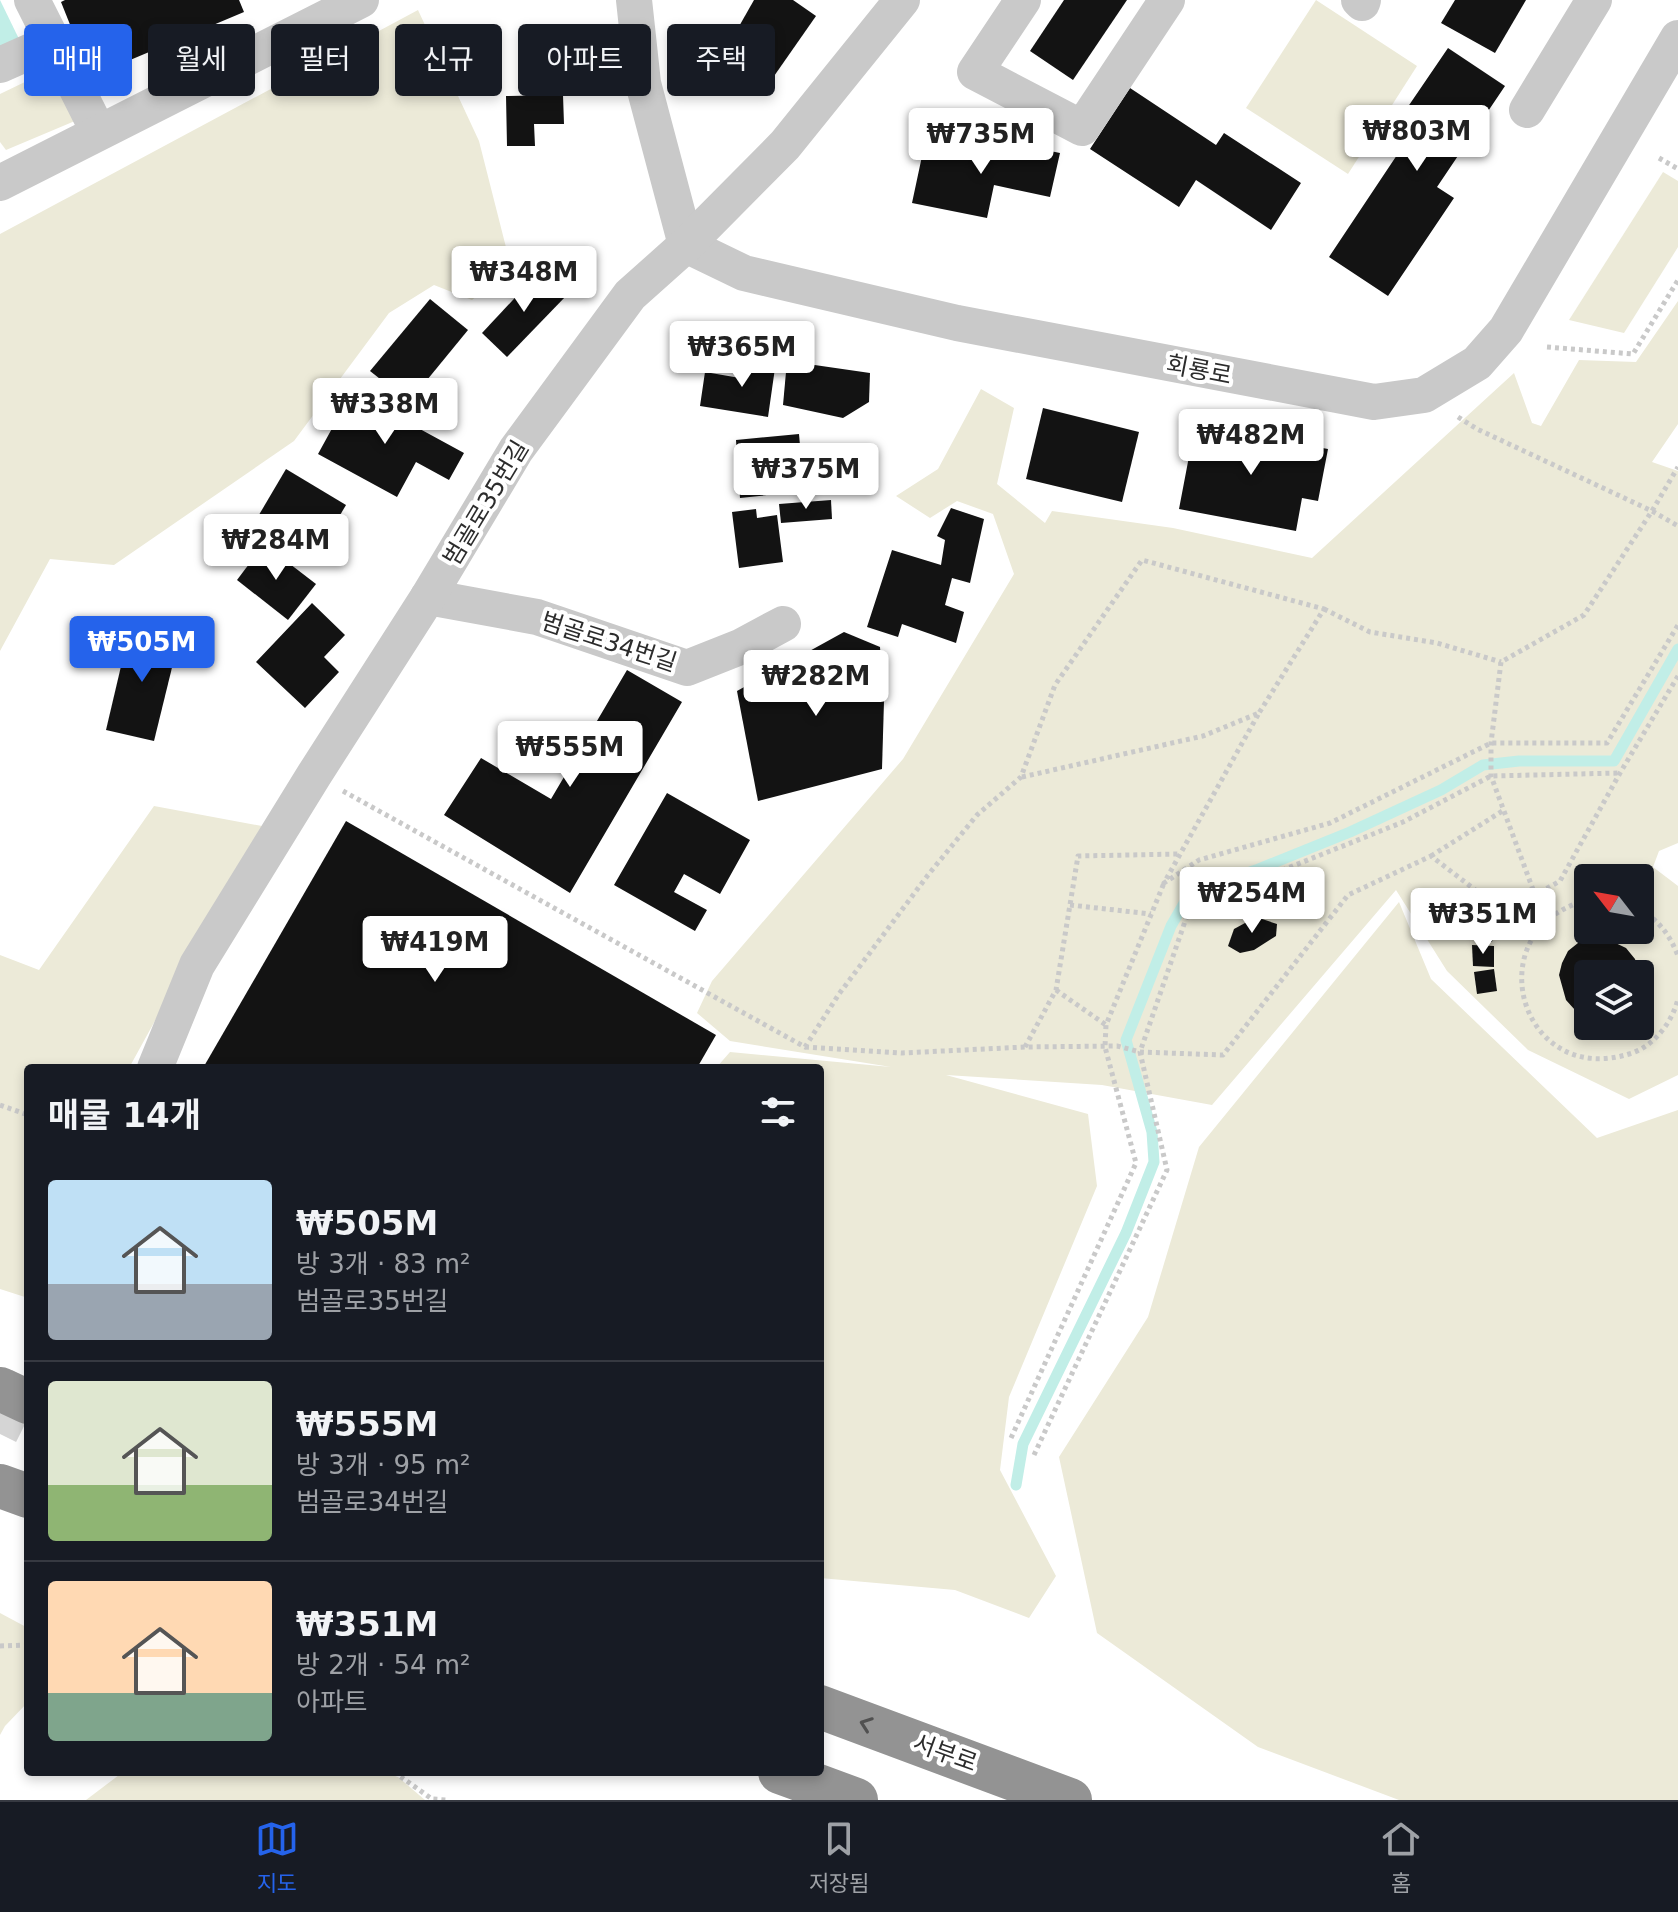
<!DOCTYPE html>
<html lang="ko">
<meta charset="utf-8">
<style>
:root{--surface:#171b24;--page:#20242c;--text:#f1f3f6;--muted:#9ea1a6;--line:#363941;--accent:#2563eb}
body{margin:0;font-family:"DejaVu Sans","Noto Sans KR",sans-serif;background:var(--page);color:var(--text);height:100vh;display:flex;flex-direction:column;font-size:30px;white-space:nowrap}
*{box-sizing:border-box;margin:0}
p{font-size:26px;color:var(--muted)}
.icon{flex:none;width:44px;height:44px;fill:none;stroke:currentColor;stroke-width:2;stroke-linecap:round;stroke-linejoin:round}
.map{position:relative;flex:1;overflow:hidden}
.panel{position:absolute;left:24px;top:1064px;width:800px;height:712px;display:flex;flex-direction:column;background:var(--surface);border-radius:8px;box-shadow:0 4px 12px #0003}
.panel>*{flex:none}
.hud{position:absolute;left:24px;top:24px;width:800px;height:72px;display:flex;gap:16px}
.needle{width:52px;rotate:301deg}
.tools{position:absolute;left:1574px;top:864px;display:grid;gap:16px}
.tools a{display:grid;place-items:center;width:80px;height:80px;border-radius:8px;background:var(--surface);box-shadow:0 4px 12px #0003;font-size:40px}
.price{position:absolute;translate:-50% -68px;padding:0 18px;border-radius:8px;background:#fff;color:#222;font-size:26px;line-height:52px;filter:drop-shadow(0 2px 4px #0008)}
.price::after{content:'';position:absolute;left:50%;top:48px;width:24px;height:18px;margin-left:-12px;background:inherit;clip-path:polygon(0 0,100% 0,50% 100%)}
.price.selected{background:var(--accent);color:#fff}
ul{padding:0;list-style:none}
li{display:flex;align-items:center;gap:24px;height:200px;padding:0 24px}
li+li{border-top:2px solid var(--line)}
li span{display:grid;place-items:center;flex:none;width:224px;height:160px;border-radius:8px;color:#555}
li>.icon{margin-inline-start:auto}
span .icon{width:96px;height:96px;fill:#fffc;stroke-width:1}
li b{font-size:34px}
h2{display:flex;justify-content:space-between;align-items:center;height:96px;padding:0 24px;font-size:34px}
.tag{padding:0 28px;border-radius:8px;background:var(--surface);box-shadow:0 4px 12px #0003;font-size:28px;line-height:72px}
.tag.selected{background:var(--accent);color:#fff}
.menu{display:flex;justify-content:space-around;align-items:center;height:112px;border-top:2px solid var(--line);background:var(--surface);font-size:22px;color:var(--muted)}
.menu a{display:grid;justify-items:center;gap:4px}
.menu .selected{color:var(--accent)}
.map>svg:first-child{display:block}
</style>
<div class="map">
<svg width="1678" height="1800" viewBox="0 0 1678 1800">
<rect width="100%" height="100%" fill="#fff"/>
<g fill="#ecead8" fill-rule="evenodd">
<polygon points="1316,0 1417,66 1348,174 1246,108"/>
<polygon points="418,10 479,141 511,267 472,300 434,285 389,313 294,441 114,565 50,559 0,651 0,234"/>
<polygon points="58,66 82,118 6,150 0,142 0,94"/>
<polygon points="1663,172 1678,181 1678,247 1624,333 1569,320"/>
<path d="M1678 301V424L1652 462 1678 471V843L1659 851 1653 867 1678 886V1075L1629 1099 1528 1050 1447 971 1396 890 1212 1105 1102 1085 946 1075 1088 1114 1097 1186 1009 1397 1000 1470 1056 1576 1029 1618 955 1590 820 1578V1068H716L730 1052 891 1067 730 1041 697 1013 712 981 903 759 1014 574 993 514 957 501 930 518 896 496 938 469 981 389 1014 408 997 484 1045 523 1052 511 1173 528 1312 558 1514 373 1532 423 1541 426 1579 360 1636 362ZM1588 878H1640V930H1588ZM1588 974H1640V1026H1588Z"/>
<polygon points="154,806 262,826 129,1068 28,1068 28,1298 0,1289 0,955 39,970"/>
<polygon points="1399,902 1431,979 1597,1138 1678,1110 1678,1800 1399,1800 1258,1747 1097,1633 1059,1457 1148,1317 1199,1147"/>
<polygon points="0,1613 28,1628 28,1702 5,1726 0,1735"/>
<polygon points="123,1772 383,1772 398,1777 425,1800 86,1800"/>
</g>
<polygon fill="#c1eee7" points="0,0 19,39 0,51"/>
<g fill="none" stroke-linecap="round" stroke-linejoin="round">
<polyline stroke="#c1eee7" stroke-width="11" points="1016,1485 1023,1444 1126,1233 1154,1162 1152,1132 1126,1040 1171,926 1190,893 1256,870 1350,832 1441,790 1483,765 1519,761 1614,761 1678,649"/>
</g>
<g fill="#131313">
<polygon points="65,0 239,0 244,12 123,63 79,47 61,2"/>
<polygon points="754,0 793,0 816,16 772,79 725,51"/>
<polygon points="1064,0 1127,0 1073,80 1030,51"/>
<polygon points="1455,0 1526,0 1495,53 1441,23"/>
<polygon points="1448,48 1505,86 1437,187 1454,198 1388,296 1329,257 1403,146 1388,136"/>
<polygon points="1130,88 1216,145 1224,133 1301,183 1271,230 1196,180 1179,207 1090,149"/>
<polygon points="563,95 564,124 534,124 535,146 507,146 506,96"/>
<polygon points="1002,141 1060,153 1050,197 994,185 987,218 912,203 925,142 998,157"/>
<polygon points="540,271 566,296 507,357 482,333"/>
<polygon points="430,299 468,330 409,402 370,371"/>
<polygon points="744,356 776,361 768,417 700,406 705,372 740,378"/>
<polygon points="787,361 870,373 869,402 843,418 783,405"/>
<polygon points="352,392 464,453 449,480 416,462 397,497 318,454"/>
<polygon points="1043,408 1139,432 1122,502 1026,479"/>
<polygon points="1195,425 1328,449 1318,501 1302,498 1296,531 1179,509"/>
<polygon points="799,434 804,491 740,498 736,440"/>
<polygon points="286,469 346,505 313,561 253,525"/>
<polygon points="831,500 832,519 781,523 779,504"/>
<polygon points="951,508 984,519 970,583 952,578 945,605 964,612 956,643 902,624 898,637 867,627 892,550 941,565 945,540 937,536"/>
<polygon points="756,509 757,518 777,515 783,562 739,568 732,512"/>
<polygon points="264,544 316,584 288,620 237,580"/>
<polygon points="312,603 345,635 324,657 339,672 305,708 256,662"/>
<polygon points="130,628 179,639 154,741 106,730"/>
<polygon points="844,632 880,647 884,701 882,769 758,801 737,691"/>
<polygon points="627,670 682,702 570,893 444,815 481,758 551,799"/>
<polygon points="667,793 750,840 720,894 684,874 674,892 707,910 695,931 614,885"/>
<polygon points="346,821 716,1035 697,1068 203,1068"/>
<polygon points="1256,917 1277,924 1276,936 1254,950 1240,953 1228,946 1234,929"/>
<polygon points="1477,920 1496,923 1492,942 1474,939"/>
<polygon points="1603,937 1626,948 1635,959 1639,974 1588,974 1588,1017 1575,1010 1566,1000 1559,975 1562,963 1568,951 1578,943 1590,938"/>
<polygon points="1472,945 1494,946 1494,967 1473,966"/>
<polygon points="1494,969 1497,991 1477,994 1474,972"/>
</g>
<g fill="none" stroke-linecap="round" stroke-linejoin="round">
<polyline stroke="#d5d5d5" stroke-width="36" stroke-dasharray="36 18" stroke-linecap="butt" points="0,1434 28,1378"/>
<g stroke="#c9c9c9" stroke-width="5" stroke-dasharray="4 4" stroke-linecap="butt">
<polyline points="1659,158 1678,169"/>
<polyline points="1547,347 1633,354 1678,280"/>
<polyline points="1458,417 1477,429 1652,511 1678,467"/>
<polyline points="1324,609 1370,632 1437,643 1501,662"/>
<polyline points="1022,777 1203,736 1259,713 1164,883 1199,860 1330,823 1491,743 1607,743 1678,625"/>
<polyline points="343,791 805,1047 839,994 928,875 977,815 1021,777 1055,685 1142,560 1324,609 1259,713"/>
<polyline points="1431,856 1504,810"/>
<path d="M1588 900C1474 928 1519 1091 1632 1053 1655 1045 1672 1022 1678 999"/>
<polyline points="1070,905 1151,914"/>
<path d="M1640 909C1659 921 1670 935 1678 956"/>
<polyline points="1550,917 1535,895 1560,881 1620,773 1678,676"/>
<polyline points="1056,990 1106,1025"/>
<polyline points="805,1047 902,1053 1025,1047 1117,1046 1140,1052 1223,1055 1348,895 1431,856 1478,892 1508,905 1535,895 1491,776 1491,743 1501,662 1584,615 1652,511 1678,526"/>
<polyline points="1025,1047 1056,990 1078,856 1179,854"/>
<polyline points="0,1105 28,1115"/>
<polyline points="1011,1438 1136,1163 1105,1047 1106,1025 1164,883"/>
<polyline points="1034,1455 1167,1170 1140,1052 1190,907 1403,822 1491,776 1620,773"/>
<polyline points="0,1646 28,1645"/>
<polyline points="394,1772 432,1799 447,1800"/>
</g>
<g stroke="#c9c9c9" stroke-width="36">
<polyline points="32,0 98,131"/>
<polyline points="634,0 643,83 686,245"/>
<polyline points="1023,0 975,72 1082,128 1167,0"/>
<polyline points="1359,0 1362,3 1363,0"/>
<polyline points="0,65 54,41"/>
<polyline points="1527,110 1594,0"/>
<polyline points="0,183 361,0"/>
<polyline points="686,245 744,273 957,323 1374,402 1424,395 1477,363 1506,330 1678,38"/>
<polyline points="428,597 537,617 687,668 740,647 783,624"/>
<polyline points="155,1068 197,965 314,775 428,597 516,450 630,295 686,245 785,145 902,0"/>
</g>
<g stroke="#939393" stroke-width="44">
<polyline points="0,1389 28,1402"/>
<polyline points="0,1486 28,1496"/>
<polyline points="820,1707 1070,1800"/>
<polyline points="780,1772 856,1800"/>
</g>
</g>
<defs><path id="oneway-chevron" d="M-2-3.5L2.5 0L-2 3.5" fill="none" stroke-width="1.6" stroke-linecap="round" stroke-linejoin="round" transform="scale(2)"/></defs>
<use stroke="#505050" href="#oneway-chevron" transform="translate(866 1724) rotate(-160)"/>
<g text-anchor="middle" stroke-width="8" stroke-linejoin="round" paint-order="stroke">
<g font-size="24" fill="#2c2c2c" stroke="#fff">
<text transform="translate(1199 370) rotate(11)" y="8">회룡로</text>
<text transform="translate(486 503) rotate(-59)" y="8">범골로35번길</text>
<text transform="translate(609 642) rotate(18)" y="8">범골로34번길</text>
<text transform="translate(945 1753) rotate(20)" y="8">서부로</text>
</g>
</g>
</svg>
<div class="tools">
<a><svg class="needle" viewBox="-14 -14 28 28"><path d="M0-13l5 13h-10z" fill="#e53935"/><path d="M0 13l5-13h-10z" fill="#9ea1a6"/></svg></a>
<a><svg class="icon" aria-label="layers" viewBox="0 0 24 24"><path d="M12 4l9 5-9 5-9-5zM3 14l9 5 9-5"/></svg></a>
</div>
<b class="price" style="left:1417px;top:173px">₩803M</b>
<b class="price" style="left:981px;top:176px">₩735M</b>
<b class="price" style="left:524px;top:314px">₩348M</b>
<b class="price" style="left:742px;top:389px">₩365M</b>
<b class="price" style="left:385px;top:446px">₩338M</b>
<b class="price" style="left:1251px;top:477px">₩482M</b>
<b class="price" style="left:806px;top:511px">₩375M</b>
<b class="price" style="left:276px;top:582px">₩284M</b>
<b class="price selected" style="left:142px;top:684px">₩505M</b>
<b class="price" style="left:816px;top:718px">₩282M</b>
<b class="price" style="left:570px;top:789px">₩555M</b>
<b class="price" style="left:1252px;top:935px">₩254M</b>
<b class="price" style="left:1483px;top:956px">₩351M</b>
<b class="price" style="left:435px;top:984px">₩419M</b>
<div class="hud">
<a class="tag selected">매매</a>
<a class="tag">월세</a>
<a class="tag">필터</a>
<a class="tag">신규</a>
<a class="tag">아파트</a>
<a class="tag">주택</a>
</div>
<section class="panel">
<h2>매물 14개<svg class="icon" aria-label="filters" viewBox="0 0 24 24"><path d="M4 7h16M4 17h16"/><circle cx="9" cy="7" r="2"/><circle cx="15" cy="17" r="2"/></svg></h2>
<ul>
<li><span style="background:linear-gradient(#bfe0f5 65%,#9aa5b1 0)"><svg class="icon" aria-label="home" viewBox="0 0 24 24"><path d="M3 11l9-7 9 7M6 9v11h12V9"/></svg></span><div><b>₩505M</b><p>방 3개 · 83 m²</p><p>범골로35번길</p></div></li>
<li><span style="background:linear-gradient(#dfe7d0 65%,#8fb573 0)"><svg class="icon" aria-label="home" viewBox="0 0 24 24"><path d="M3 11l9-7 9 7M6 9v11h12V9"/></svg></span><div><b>₩555M</b><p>방 3개 · 95 m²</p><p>범골로34번길</p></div></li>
<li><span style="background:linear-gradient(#ffd9b3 70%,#7fa58c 0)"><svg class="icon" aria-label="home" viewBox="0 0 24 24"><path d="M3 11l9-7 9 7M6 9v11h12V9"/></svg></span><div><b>₩351M</b><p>방 2개 · 54 m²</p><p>아파트</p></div></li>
</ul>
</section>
</div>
<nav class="menu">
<a class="selected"><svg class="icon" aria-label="map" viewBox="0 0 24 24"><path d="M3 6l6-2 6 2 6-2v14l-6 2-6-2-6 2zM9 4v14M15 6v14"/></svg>지도</a>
<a><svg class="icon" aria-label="saved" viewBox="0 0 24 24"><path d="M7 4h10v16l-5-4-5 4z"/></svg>저장됨</a>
<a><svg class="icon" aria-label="home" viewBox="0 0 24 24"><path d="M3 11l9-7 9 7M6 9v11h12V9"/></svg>홈</a>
</nav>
